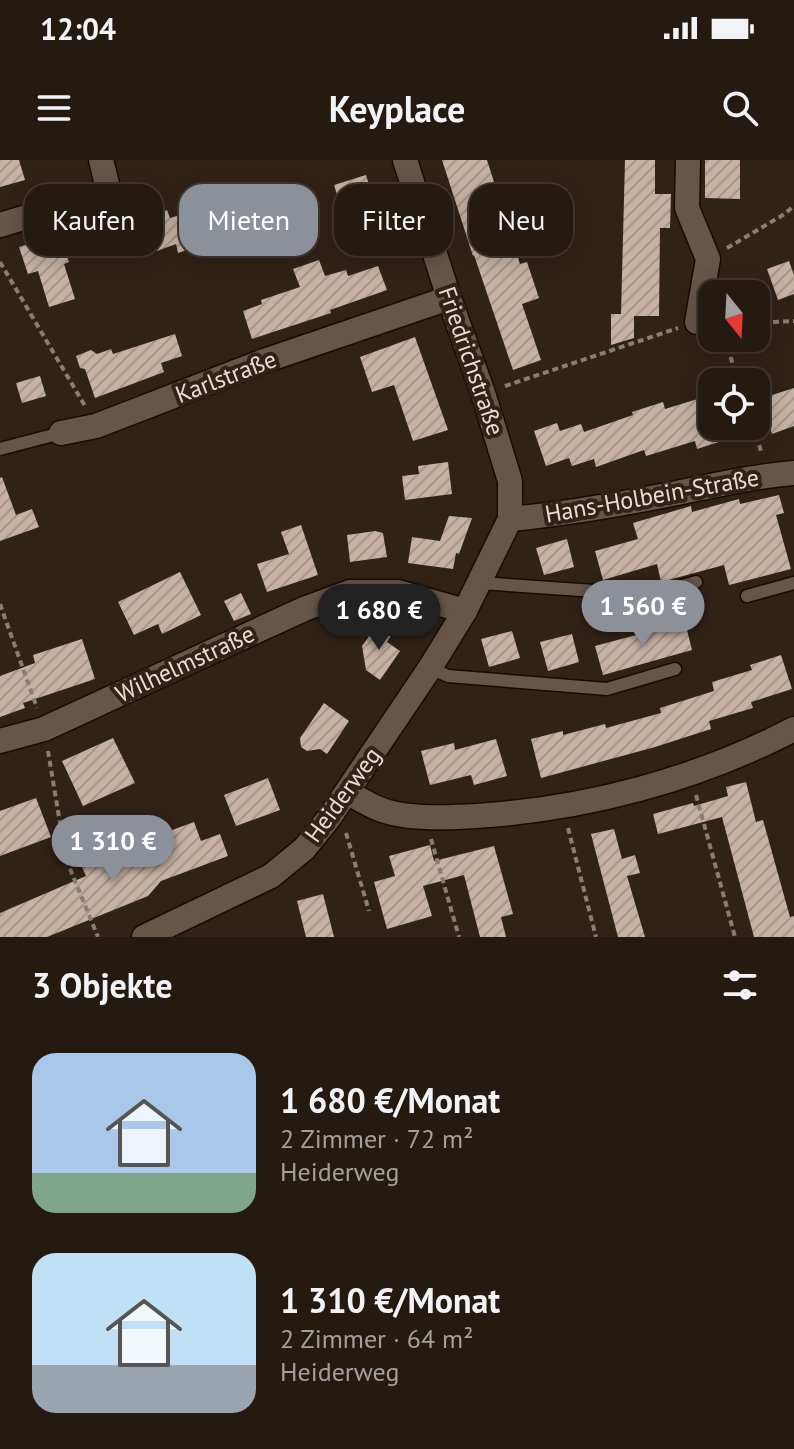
<!DOCTYPE html>
<html lang="de">
<meta charset="utf-8">
<style>
:root{--surface:#251a10;--page:#2d2319;--text:#f1f3f6;--muted:#a3a19f;--line:#423830;--accent:#8c9099}
body{margin:0;font-family:"PT Sans",sans-serif;background:var(--page);color:var(--text);height:100vh;display:flex;flex-direction:column;font-size:30px;white-space:nowrap}
*{box-sizing:border-box;margin:0}
p{font-size:26px;color:var(--muted)}
.icon{flex:none;width:44px;height:44px;fill:none;stroke:currentColor;stroke-width:2;stroke-linecap:round;stroke-linejoin:round}
.map{position:relative;height:777px;overflow:hidden}
.details{display:flex;flex-direction:column;background:var(--surface);flex:1}
.details>*{flex:none}
.guide{position:absolute;left:24px;top:24px;width:746px;height:72px;display:flex;gap:16px}
.needle{width:52px;rotate:162deg}
.controls{position:absolute;left:698px;top:120px;display:grid;gap:16px}
.controls a{display:grid;place-items:center;width:72px;height:72px;border-radius:16px;background:var(--surface);box-shadow:0 4px 20px #0003,0 0 0 2px var(--line);font-size:40px}
.price{position:absolute;translate:-50% -68px;padding:0 18px;border-radius:28px;background:var(--accent);color:#fff;font-size:26px;line-height:52px;filter:drop-shadow(0 2px 4px #0008)}
.price::after{content:'';position:absolute;left:50%;top:48px;width:24px;height:18px;margin-left:-12px;background:inherit;clip-path:polygon(0 0,100% 0,50% 100%)}
.price.selected{background:#222;color:#fff}
ul{padding:0;list-style:none}
li{display:flex;align-items:center;gap:24px;height:200px;padding:0 32px}
li span{display:grid;place-items:center;flex:none;width:224px;height:160px;border-radius:24px;color:#555}
li>.icon{margin-inline-start:auto}
span .icon{width:96px;height:96px;fill:#fffc;stroke-width:1}
li b{font-size:34px}
h2{display:flex;justify-content:space-between;align-items:center;height:96px;padding:0 32px;font-size:34px}
.chip{padding:0 28px;border-radius:24px;background:var(--surface);box-shadow:0 4px 20px #0003,0 0 0 2px var(--line);font-size:28px;line-height:72px}
.chip.selected{background:var(--accent);color:#fff}
.status{display:flex;justify-content:space-between;align-items:center;height:56px;padding:0 40px;background:var(--surface);direction:ltr}
.status svg{height:22px;fill:currentColor}
header{display:flex;justify-content:space-between;align-items:center;height:104px;padding:0 32px;background:var(--surface);font-size:36px;font-weight:700}
.map>svg:first-child{display:block}
</style>
<div class="status"><b>12:04</b><svg viewBox="0 0 49 12"><path d="M0 12V9h3v3zM5 12V6h3v6zM10 12V3h3v9zM15 12V0h3v12zM26 1h20v11H26zM47 4h2v5h-2z"/></svg></div>
<header><svg class="icon" aria-label="menu" viewBox="0 0 24 24"><path d="M4 6h16M4 12h16M4 18h16"/></svg>Keyplace<svg class="icon" aria-label="search" viewBox="0 0 24 24"><circle cx="10" cy="10" r="6"/><path d="M15 15l6 6"/></svg></header>
<div class="map">
<svg width="794" height="777" viewBox="0 0 794 777">
<defs>
<pattern id="building-hatch" width="6" height="6" patternUnits="userSpaceOnUse" patternTransform="scale(2)"><rect width="6" height="6" fill="#c6b1a2"/><path d="M-1 1l2-2M0 6l6-6M5 7l2-2" fill="none" stroke="#a6958a"/></pattern>
</defs>
<rect width="100%" height="100%" fill="#312216"/>
<g fill="url(#building-hatch)">
<polygon points="0,0 19,0 25,20 0,27"/>
<polygon points="442,0 487,0 520,104 527,102 539,138 522,144 541,200 513,210 474,95 473,96"/>
<polygon points="625,0 655,0 655,34 671,34 670,68 660,68 659,156 634,156 634,178 611,185 611,154 621,154"/>
<polygon points="705,0 740,0 740,39 705,38"/>
<polygon points="366,15 375,45 343,54 334,25"/>
<polygon points="222,47 234,85 198,95 196,87 178,93 176,84 157,91 144,59 167,50 170,58 196,50 198,55"/>
<polygon points="60,75 69,102 64,104 75,139 49,147 38,111 28,114 19,87"/>
<polygon points="319,100 325,116 346,110 348,116 378,106 387,130 330,150 331,153 252,179 243,151 262,144 261,140 300,127 293,109"/>
<polygon points="789,101 794,115 794,134 778,140 767,109"/>
<polygon points="175,174 182,196 161,203 164,212 95,238 85,209 80,208 76,196 91,190 97,194 111,189 113,194"/>
<polygon points="415,177 448,270 413,281 394,225 372,232 360,197"/>
<polygon points="40,216 46,236 22,243 16,223"/>
<polygon points="794,228 794,266 772,274 760,239"/>
<polygon points="704,237 708,250 712,248 712,266 755,266 756,270 697,289 695,281 646,296 644,290 596,307 594,299 572,306 569,298 546,306 534,271 557,263 560,271 581,264 584,272 633,255 632,252 663,242 665,249"/>
<polygon points="448,302 452,334 405,340 402,316 419,314 418,306"/>
<polygon points="2,317 16,355 32,349 39,367 0,381 0,318"/>
<polygon points="779,335 784,353 776,355 791,409 729,425 724,405 661,422 657,404 603,420 595,391 638,379 633,363 691,346 692,352 739,339 740,344"/>
<polygon points="449,356 472,358 459,394 456,393 453,409 408,403 412,377 440,381"/>
<polygon points="301,365 318,415 267,432 257,404 289,394 281,372"/>
<polygon points="375,371 383,373 387,397 350,402 347,375"/>
<polygon points="567,379 574,407 544,415 536,388"/>
<polygon points="180,412 201,455 162,474 158,464 134,475 118,442"/>
<polygon points="241,433 251,454 234,461 224,441"/>
<polygon points="685,462 692,490 603,515 595,486"/>
<polygon points="378,464 392,474 387,482 400,491 380,520 366,510 362,486"/>
<polygon points="512,471 520,498 489,507 481,479"/>
<polygon points="572,474 579,502 548,511 540,482"/>
<polygon points="82,479 95,519 23,543 25,548 0,557 0,516 35,503 33,495"/>
<polygon points="781,495 792,529 751,542 753,548 709,561 711,569 655,587 541,618 531,579 563,571 563,575 605,564 606,568 661,553 660,548 714,531 712,522 752,510 750,505"/>
<polygon points="324,543 349,561 327,594 320,589 307,591 301,587 300,578"/>
<polygon points="113,578 135,623 83,646 62,601"/>
<polygon points="496,579 507,616 474,625 471,615 430,625 421,591 454,583 455,590"/>
<polygon points="268,618 280,650 236,666 224,635"/>
<polygon points="746,622 756,662 763,660 790,757 794,756 794,777 754,777 722,657 658,674 653,654 693,643 694,646 728,636 726,627"/>
<polygon points="36,638 51,677 0,696 0,651"/>
<polygon points="194,662 201,681 220,674 228,696 161,721 148,736 47,777 0,777 0,753 86,716 82,707 145,680"/>
<polygon points="614,669 622,699 635,695 640,713 627,716 645,777 618,777 591,674"/>
<polygon points="430,685 434,701 494,686 513,754 501,757 506,777 480,777 464,715 423,726 432,756 387,769 374,722 395,716 389,696"/>
<polygon points="323,734 334,777 306,777 297,741"/>
</g>
<g fill="none" stroke-linecap="round" stroke-linejoin="round">
<g stroke="#190b02" stroke-width="15">
<g id="lane">
<polyline points="0,289 61,273"/>
<polyline points="480,423 652,435 696,422"/>
<polyline points="747,436 794,423"/>
<polyline points="430,508 448,516 607,529 675,509"/>
</g>
</g>
<g stroke="#190b02" stroke-width="27">
<g id="street">
<polyline points="688,0 687,48 708,99 697,162"/>
<polyline points="0,65 109,32 101,0"/>
<polyline points="61,273 96,266 264,201 449,138"/>
<path d="M510 359C566 354 622 344 677 333 716 325 755 316 794 313"/>
<polyline points="0,581 44,569 304,449 350,432 398,432 465,451"/>
<path d="M347 632C363 641 378 651 397 654 423 659 450 657 476 656 586 649 696 620 794 569"/>
<polyline points="144,777 271,716 304,689 329,658 430,508 465,451 510,359 510,321 483,233 449,138 405,0"/>
</g>
</g>
<g stroke="#8a7d73" stroke-width="4" stroke-dasharray="6 4" stroke-linecap="butt">
<polyline points="727,88 783,55 794,46"/>
<polyline points="0,102 85,246"/>
<polyline points="773,162 794,161"/>
<polyline points="724,178 739,222"/>
<polyline points="505,226 678,168"/>
<polyline points="753,266 762,294"/>
<polyline points="0,444 37,548"/>
<polyline points="48,591 66,699 98,777"/>
<polyline points="696,635 735,777"/>
<polyline points="568,668 596,777"/>
<polyline points="346,673 369,751"/>
<polyline points="431,679 459,777"/>
</g>
<use href="#lane" stroke="#675548" stroke-width="12"/>
<use href="#street" stroke="#675548" stroke-width="24"/>
</g>
<g text-anchor="middle" stroke-width="8" stroke-linejoin="round" paint-order="stroke">
<g font-size="24" fill="#e8ddd5" stroke="#312216">
<text transform="translate(471 201) rotate(71)" y="8">Friedrichstraße</text>
<text transform="translate(226 217) rotate(-21)" y="8">Karlstraße</text>
<text transform="translate(652 336) rotate(-10)" y="8">Hans-Holbein-Straße</text>
<text transform="translate(185 504) rotate(-25)" y="8">Wilhelmstraße</text>
<text transform="translate(343 635) rotate(-54)" y="8">Heiderweg</text>
</g>
</g>
</svg>
<div class="controls">
<a><svg class="needle" viewBox="-14 -14 28 28"><path d="M0-13l5 13h-10z" fill="#e53935"/><path d="M0 13l5-13h-10z" fill="#a3a19f"/></svg></a>
<a><svg class="icon" aria-label="locate" viewBox="0 0 24 24"><circle cx="12" cy="12" r="6"/><path d="M12 2v4M12 18v4M2 12h4M18 12h4"/></svg></a>
</div>
<b class="price" style="left:643px;top:488px">1 560 €</b>
<b class="price selected" style="left:379px;top:492px">1 680 €</b>
<b class="price" style="left:113px;top:723px">1 310 €</b>
<div class="guide">
<a class="chip">Kaufen</a>
<a class="chip selected">Mieten</a>
<a class="chip">Filter</a>
<a class="chip">Neu</a>
</div>
</div>
<section class="details">
<h2>3 Objekte<svg class="icon" aria-label="filters" viewBox="0 0 24 24"><path d="M4 7h16M4 17h16"/><circle cx="9" cy="7" r="2"/><circle cx="15" cy="17" r="2"/></svg></h2>
<ul>
<li><span style="background:linear-gradient(#a9c7e8 75%,#7fa58c 0)"><svg class="icon" aria-label="home" viewBox="0 0 24 24"><path d="M3 11l9-7 9 7M6 9v11h12V9"/></svg></span><div><b>1 680 €/Monat</b><p>2 Zimmer · 72 m²</p><p>Heiderweg</p></div></li>
<li><span style="background:linear-gradient(#bfe0f5 70%,#9aa5b1 0)"><svg class="icon" aria-label="home" viewBox="0 0 24 24"><path d="M3 11l9-7 9 7M6 9v11h12V9"/></svg></span><div><b>1 310 €/Monat</b><p>2 Zimmer · 64 m²</p><p>Heiderweg</p></div></li>
</ul>
</section>
